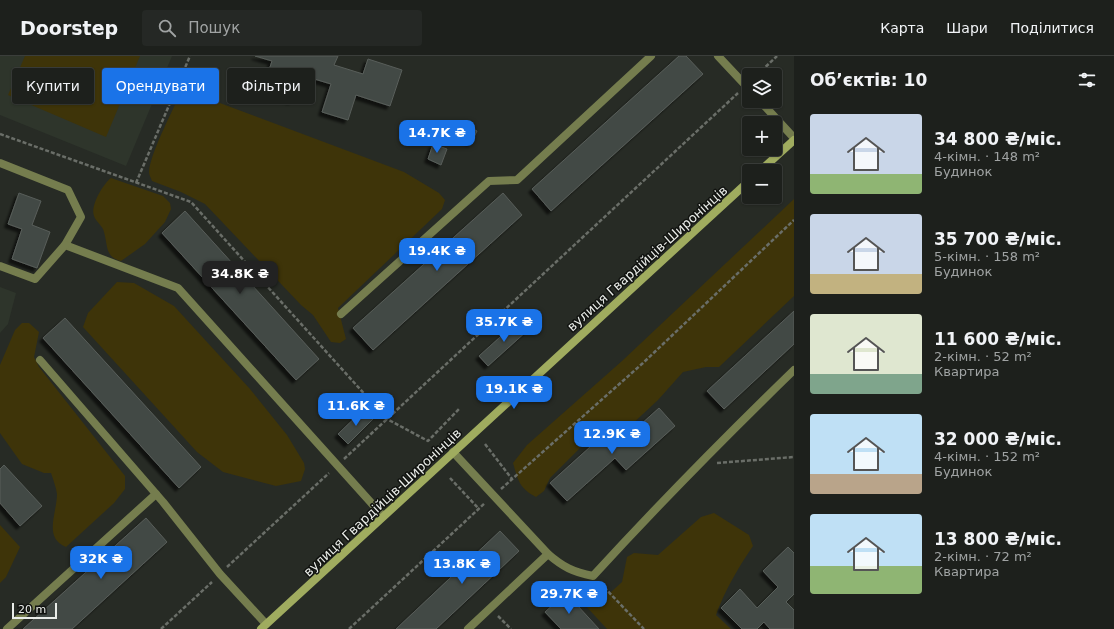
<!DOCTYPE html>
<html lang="uk">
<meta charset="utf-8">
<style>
:root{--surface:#1d201c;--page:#252825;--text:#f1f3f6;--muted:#a0a3a3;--line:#3b3e3b;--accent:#1a73e8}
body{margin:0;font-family:"DejaVu Sans",sans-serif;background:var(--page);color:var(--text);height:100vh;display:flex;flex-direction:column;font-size:15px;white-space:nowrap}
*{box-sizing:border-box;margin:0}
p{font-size:13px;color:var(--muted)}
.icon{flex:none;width:22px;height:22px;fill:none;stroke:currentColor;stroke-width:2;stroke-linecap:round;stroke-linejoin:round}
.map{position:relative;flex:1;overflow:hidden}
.details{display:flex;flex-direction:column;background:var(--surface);width:320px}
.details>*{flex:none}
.guide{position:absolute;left:12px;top:12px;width:380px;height:36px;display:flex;gap:8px}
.tools{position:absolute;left:742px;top:12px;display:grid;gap:8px}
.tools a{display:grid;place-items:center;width:40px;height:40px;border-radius:4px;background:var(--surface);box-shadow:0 1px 3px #0004,0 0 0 1px var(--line);font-size:20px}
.scale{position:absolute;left:12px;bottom:10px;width:45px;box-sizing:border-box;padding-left:4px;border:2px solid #eaede9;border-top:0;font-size:11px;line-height:14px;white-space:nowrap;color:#eaede9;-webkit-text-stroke:3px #111310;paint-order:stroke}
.price{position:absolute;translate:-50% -34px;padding:0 9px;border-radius:8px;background:var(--accent);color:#fff;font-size:13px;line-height:26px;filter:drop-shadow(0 1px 2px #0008)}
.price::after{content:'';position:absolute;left:50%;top:24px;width:12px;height:9px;margin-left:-6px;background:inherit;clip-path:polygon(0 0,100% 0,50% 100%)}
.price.active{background:#222;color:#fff}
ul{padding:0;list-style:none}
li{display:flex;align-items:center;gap:12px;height:100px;padding:0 16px}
li span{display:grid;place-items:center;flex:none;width:112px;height:80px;border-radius:4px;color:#555}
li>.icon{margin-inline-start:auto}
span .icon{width:48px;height:48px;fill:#fffc;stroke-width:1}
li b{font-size:17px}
h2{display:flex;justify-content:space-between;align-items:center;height:48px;padding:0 16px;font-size:17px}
.pill{padding:0 14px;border-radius:4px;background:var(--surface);box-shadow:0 1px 3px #0004,0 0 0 1px var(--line);font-size:14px;line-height:36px}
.pill.active{background:var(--accent);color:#fff}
header{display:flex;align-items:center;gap:24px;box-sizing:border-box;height:56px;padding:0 20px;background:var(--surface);border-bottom:1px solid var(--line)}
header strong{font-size:19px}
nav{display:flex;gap:22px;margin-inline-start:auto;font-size:14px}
.search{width:280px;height:36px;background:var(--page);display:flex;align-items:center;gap:10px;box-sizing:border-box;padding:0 14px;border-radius:4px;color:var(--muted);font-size:15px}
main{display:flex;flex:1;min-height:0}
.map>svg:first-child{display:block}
</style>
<header>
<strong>Doorstep</strong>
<div class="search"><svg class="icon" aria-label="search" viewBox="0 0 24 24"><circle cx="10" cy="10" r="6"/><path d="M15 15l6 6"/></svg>Пошук</div>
<nav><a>Карта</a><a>Шари</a><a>Поділитися</a></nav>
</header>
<main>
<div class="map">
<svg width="794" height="573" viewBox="0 0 794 573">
<defs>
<filter id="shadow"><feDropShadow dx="-3.5" dy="3.5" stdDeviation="1" flood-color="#0009"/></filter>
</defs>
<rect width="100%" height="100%" fill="#272b25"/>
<g fill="#2e352b">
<polygon points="0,0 172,0 126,110 0,59"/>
<polygon points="0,231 16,237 8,268 0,277"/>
</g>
<g fill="#3e3409">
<polygon points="25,0 140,0 106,81 8,39"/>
<path d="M193 37 404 116 439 137 445 144 442 153 338 252 346 283 340 287 331 286 313 259 301 249 205 148 181 136 152 125C151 122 149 119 149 116 150 98 172 56 180 38Z"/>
<path d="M111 122 163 140 170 147 171 153 165 166 145 188 121 205C105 201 108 190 104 176 103 170 96 166 94 160 90 150 103 128 111 122Z"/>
<path d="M794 143V240L719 311H706L683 316 658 344 629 371 614 380 595 377 550 422 544 435 536 441C519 432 518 424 513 407L527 389 622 305Z"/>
<polygon points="117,226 134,227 174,250 250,333 287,379 304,407 305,413 301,425 276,430 223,416 197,396 83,271 88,257"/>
<path d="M22 267H29L39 276 34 301 39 311 125 420V433L114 447 66 491C43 482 57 457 57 438 56 431 53 423 51 417H44L22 408 0 377V309L15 274Z"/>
<path d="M714 457 749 479 753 490C738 512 725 534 716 559L731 573H607L584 548 585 537 591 532 610 537 622 526 627 501 634 497 658 499 701 461Z"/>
<polygon points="0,469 20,491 6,521 0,527"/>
</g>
<g fill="#434945" stroke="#585e5a" filter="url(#shadow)">
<polygon points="255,0 338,0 334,9 363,18 368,3 402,14 390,50 356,39 348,64 322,56 331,28 301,19 292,45 262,35 272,5"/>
<polygon points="679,0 686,0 703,18 551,155 532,133"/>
<polygon points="462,67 477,75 471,87 456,78"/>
<polygon points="433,88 447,93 441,109 428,103"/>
<polygon points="19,137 41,145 32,169 50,176 37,212 12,203 22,173 8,168"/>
<polygon points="503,137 522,159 373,294 353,272"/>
<polygon points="185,155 319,303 296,324 162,177"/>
<polygon points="794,255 794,288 724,353 707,335"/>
<polygon points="65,262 201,411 179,432 43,282"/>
<polygon points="519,264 528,274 488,310 479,300"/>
<polygon points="659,352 675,370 626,414 615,402 567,445 550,427 600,382 611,395"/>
<polygon points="364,353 373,363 348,388 338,378"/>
<polygon points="4,409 42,450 20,470 0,447 0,413"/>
<polygon points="146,462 167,486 72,573 23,573"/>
<polygon points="500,475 519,495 500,513 436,573 396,573"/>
<polygon points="788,491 794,497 794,538 786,546 794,554 794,573 770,573 764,566 757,573 742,573 721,552 740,533 757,552 778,531 763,515"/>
<polygon points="566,537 599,573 561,573 545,556"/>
</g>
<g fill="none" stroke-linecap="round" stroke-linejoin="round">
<g stroke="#6a6e68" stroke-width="2.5" stroke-dasharray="4 2" stroke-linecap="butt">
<polyline points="757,19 777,0"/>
<polyline points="0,78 191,146 387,363 428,385 459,353"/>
<polyline points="136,127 190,0"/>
<polyline points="485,388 512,423"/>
<polyline points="344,403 738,37"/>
<polyline points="717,407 794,401"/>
<polyline points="450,422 479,453"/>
<polyline points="501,433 643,307 794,164"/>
<polyline points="227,511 329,417"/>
<polyline points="600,527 644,573"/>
<polyline points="498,560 511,573"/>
<polyline points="161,573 212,526"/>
<polyline points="349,573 485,447"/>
</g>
<g stroke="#757d4e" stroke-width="8">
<polyline points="718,0 749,33"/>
<polyline points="760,45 794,82"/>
<polyline points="0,107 68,134 81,161 65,189 178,232 383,460"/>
<polyline points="0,210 35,223 65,189"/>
<polyline points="341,258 489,125 517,124 651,0"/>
<polyline points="40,304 163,446 220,518 266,568"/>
<path d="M453 396 548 498C563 511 573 516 593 520 658 449 725 381 794 314"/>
<polyline points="7,573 156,438"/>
<polyline points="468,573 548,498"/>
</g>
<g stroke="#a0ac5f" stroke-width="8">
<polyline points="760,115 794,84"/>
<polyline points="261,573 749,125"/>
</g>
</g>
<g text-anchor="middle" stroke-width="3" stroke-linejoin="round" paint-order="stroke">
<g font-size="13" fill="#eaede9" stroke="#111310">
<text transform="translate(647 202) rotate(-42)" y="5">вулиця Гвардійців-Широнінців</text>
<text transform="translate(382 446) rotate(-43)" y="5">вулиця Гвардійців-Широнінців</text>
</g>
</g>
</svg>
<div class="tools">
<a><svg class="icon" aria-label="layers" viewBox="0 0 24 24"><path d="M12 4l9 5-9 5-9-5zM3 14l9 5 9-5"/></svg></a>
<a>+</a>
<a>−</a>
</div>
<div class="scale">20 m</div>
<b class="price" style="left:437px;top:98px">14.7K ₴</b>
<b class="price" style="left:437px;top:216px">19.4K ₴</b>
<b class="price active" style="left:240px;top:239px">34.8K ₴</b>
<b class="price" style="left:504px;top:287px">35.7K ₴</b>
<b class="price" style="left:514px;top:354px">19.1K ₴</b>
<b class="price" style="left:356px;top:371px">11.6K ₴</b>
<b class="price" style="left:612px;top:399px">12.9K ₴</b>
<b class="price" style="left:101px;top:524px">32K ₴</b>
<b class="price" style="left:462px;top:529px">13.8K ₴</b>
<b class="price" style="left:569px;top:559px">29.7K ₴</b>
<div class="guide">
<a class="pill">Купити</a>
<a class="pill active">Орендувати</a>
<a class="pill">Фільтри</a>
</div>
</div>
<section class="details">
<h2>Об’єктів: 10<svg class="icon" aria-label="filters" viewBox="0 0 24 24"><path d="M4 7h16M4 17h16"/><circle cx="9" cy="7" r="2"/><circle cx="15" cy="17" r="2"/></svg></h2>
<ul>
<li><span style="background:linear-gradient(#c9d6e8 75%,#8fb573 0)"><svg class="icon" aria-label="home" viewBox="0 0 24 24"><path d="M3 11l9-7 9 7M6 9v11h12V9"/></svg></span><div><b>34 800 ₴/міс.</b><p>4-кімн. · 148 m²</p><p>Будинок</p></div></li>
<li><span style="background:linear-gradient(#c9d6e8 75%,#c2b280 0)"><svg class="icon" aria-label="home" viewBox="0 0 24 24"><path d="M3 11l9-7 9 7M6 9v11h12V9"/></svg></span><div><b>35 700 ₴/міс.</b><p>5-кімн. · 158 m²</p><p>Будинок</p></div></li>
<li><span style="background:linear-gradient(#dfe7d0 75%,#7fa58c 0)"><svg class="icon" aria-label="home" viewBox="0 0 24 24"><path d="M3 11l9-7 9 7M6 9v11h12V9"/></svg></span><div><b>11 600 ₴/міс.</b><p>2-кімн. · 52 m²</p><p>Квартира</p></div></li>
<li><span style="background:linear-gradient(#bfe0f5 75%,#b9a48a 0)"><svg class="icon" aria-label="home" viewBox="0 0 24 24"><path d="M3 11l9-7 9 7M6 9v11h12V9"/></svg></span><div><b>32 000 ₴/міс.</b><p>4-кімн. · 152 m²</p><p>Будинок</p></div></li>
<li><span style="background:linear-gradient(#bfe0f5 65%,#8fb573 0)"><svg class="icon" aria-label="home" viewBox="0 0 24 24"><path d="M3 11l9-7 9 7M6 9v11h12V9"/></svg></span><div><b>13 800 ₴/міс.</b><p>2-кімн. · 72 m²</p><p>Квартира</p></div></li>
</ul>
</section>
</main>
